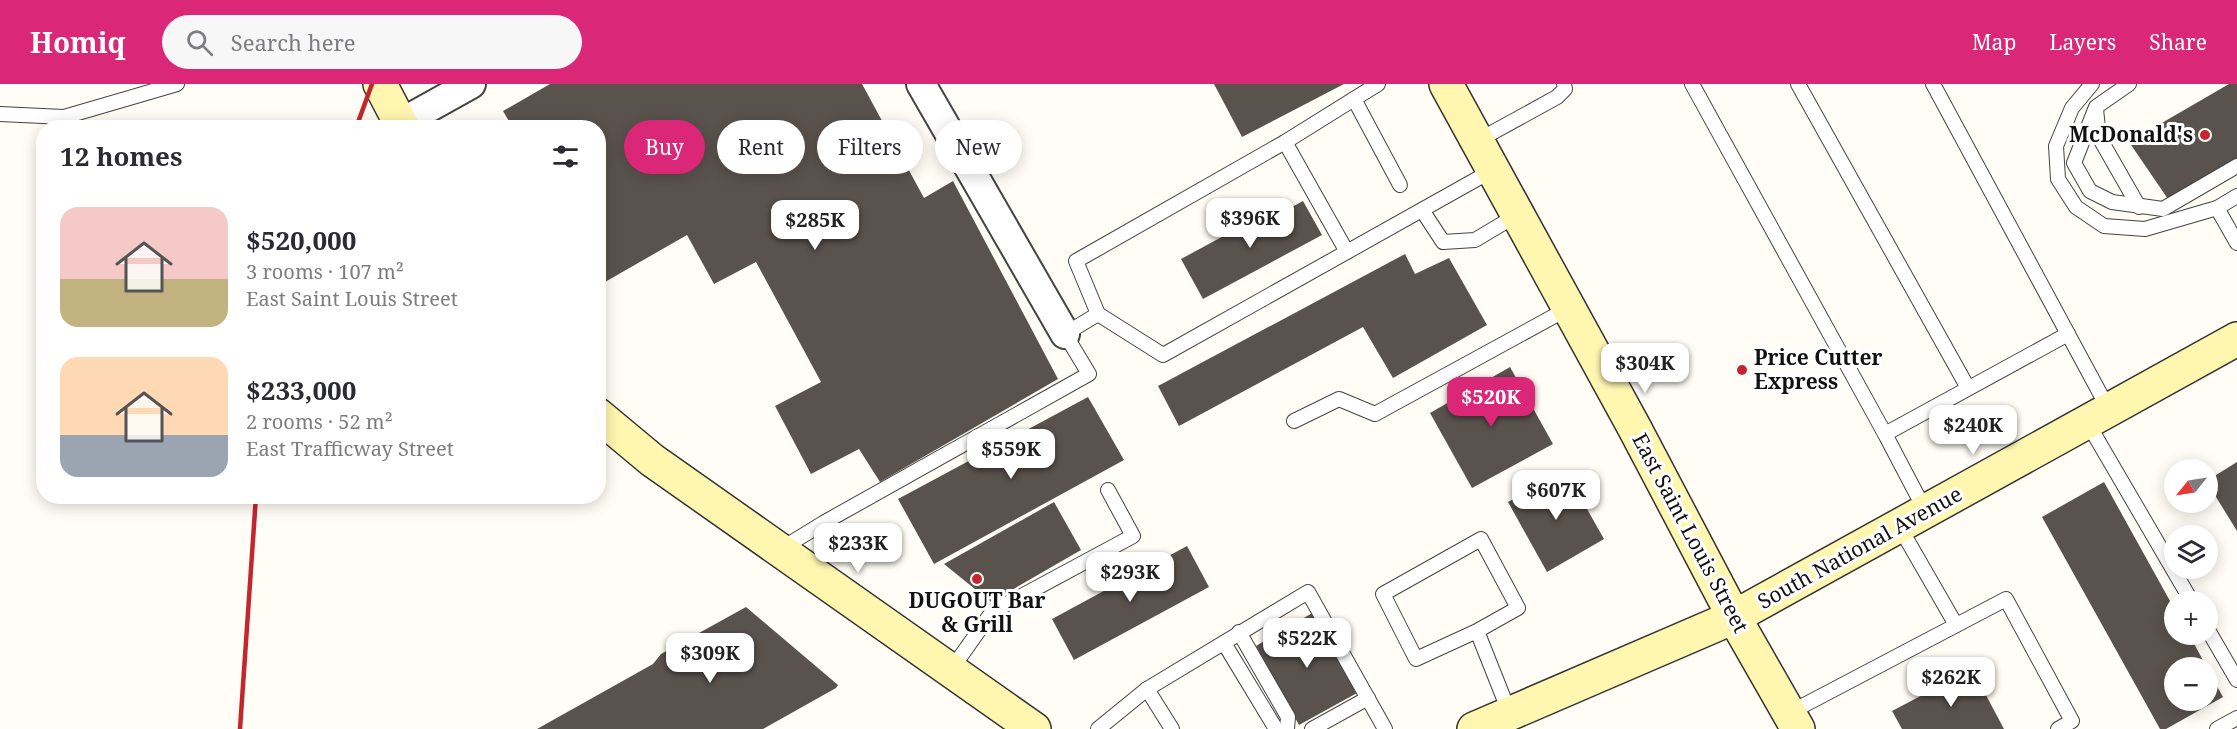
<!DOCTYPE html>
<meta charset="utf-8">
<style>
:root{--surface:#fff;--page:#f7f7f7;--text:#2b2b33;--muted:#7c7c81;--accent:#db2777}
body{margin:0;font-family:"Noto Serif",serif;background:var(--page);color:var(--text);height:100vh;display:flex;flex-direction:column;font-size:22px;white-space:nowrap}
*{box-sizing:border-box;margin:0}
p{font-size:20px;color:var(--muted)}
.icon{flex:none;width:33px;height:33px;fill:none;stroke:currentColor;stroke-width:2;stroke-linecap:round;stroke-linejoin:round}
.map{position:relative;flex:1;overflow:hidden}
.details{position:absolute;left:36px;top:36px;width:570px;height:384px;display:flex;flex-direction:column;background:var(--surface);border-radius:24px;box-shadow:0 3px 15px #0003}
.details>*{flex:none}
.guide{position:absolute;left:624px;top:36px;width:570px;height:54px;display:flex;gap:12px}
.needle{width:39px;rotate:240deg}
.tools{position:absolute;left:2164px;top:375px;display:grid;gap:12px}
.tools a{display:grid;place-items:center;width:54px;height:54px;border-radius:50%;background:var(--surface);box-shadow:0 3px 15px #0003;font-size:30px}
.price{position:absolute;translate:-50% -51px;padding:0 14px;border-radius:12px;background:#fff;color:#222;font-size:20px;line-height:39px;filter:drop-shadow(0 2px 3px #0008)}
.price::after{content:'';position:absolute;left:50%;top:36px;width:18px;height:14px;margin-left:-9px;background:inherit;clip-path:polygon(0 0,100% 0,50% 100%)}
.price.selected{background:var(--accent);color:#fff}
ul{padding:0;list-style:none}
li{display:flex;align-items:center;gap:18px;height:150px;padding:0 24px}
li span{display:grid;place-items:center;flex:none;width:168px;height:120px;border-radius:18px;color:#555}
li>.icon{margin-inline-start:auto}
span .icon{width:72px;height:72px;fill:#fffc;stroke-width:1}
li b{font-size:26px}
h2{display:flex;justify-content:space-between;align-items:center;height:72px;padding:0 24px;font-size:26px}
.pill{padding:0 21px;border-radius:27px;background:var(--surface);box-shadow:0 3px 15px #0003;font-size:21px;line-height:54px}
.pill.selected{background:var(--accent);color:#fff}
header{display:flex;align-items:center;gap:36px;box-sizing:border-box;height:84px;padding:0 30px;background:var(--accent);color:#fff}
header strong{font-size:28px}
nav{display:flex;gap:33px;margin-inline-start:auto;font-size:21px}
.search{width:420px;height:54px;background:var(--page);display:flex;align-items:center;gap:15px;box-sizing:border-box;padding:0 21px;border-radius:33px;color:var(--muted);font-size:22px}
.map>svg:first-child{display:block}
</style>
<header>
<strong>Homiq</strong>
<div class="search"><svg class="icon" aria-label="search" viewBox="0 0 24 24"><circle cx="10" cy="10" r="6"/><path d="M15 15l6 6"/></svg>Search here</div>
<nav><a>Map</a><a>Layers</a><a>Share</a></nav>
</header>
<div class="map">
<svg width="2237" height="645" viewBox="0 0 2237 645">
<rect width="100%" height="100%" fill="#fffdf5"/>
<g fill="#5a524d">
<polygon points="550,0 862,0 924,114 953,97 1058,295 880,398 859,365 811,390 775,322 821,298 756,178 714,200 687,151 598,202 598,44 513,44 503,27"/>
<polygon points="1214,0 1344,0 1242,53"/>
<polygon points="2229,0 2237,0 2237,78 2168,115 2129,58"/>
<polygon points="1303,117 1322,151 1203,215 1181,175 1255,135 1259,141"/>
<polygon points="1405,170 1415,190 1449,174 1487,241 1393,294 1363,243 1179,342 1158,302"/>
<polygon points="1510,283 1553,360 1472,404 1430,329"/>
<polygon points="1088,313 1124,376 934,480 898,415"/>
<polygon points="2237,378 2237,447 2208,400 2208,396"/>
<polygon points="1565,386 1604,455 1547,488 1508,418"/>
<polygon points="2104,398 2175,526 2175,550 2189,550 2207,584 2175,584 2175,616 2208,616 2208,586 2223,613 2166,645 2160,645 2042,433"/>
<polygon points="1054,418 1081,466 991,518 944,480"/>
<polygon points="1187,462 1209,503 1074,576 1052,535"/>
<polygon points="746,523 838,601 836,604 763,645 537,645 653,580 661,570"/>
<polygon points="1314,528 1357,609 1299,641 1256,562"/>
<polygon points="1972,585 2004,645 1902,645 1892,627"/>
</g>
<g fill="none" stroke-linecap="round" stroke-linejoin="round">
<g stroke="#444" stroke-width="16">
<g id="service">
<polyline points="1378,0 1285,58 1076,177 1098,230 1163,271 1493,86"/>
<polyline points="1692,0 1885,350"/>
<polyline points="1798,0 1968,304"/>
<polyline points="1933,0 2109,326"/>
<polyline points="2092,0 2072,24 2056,62 2058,95 2076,123 2104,142 2145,145 2217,124 2237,112"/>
<polyline points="2129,0 2096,23 2074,79 2090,107 2112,118 2163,125 2237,82"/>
<polyline points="1354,15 1400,101"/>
<polyline points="2096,25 2099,53 2139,123"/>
<polyline points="0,30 64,33 177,0"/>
<polyline points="1477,57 1557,13 1565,5 1564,0"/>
<polyline points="1285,58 1347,168"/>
<polyline points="2217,124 2237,159"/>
<polyline points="1422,126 1443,158 1475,156 1517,131"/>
<polyline points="1294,337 1339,315 1375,330 1569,224"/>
<polyline points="2087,338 2192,518"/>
<polyline points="1926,428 1885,350 2068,250"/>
<polyline points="1899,442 1956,541"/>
<polyline points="781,465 825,438 1089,290 1065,250 1098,230"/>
<polyline points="2208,546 2237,596"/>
<polyline points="1477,547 1416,575 1383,510 1481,455 1518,524 1477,547 1510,630"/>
<polyline points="1239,548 1288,633 1287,645"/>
<polyline points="1224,559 1276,645"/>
<polyline points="951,586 992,528 1133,452 1108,406"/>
<polyline points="1147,605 1172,645"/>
<polyline points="1789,629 2006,515 2072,637 2058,645"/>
<polyline points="1098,645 1147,605 1308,508 1385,645"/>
<polyline points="1312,645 1368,614"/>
<polyline points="2217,645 2237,634"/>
</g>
</g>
<g stroke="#444" stroke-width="32">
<g id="minor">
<polyline points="921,0 1065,250"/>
<polyline points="401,39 471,0"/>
</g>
</g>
<g stroke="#333" stroke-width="36">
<g id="secondary">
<polyline points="380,0 403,44"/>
<polyline points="1446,0 1634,343 1734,533 1798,645"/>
<polyline points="598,331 652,376 1034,645"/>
<polyline points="1474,645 1734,533 2237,255"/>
</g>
</g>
<use href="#service" stroke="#fff" stroke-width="14"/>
<use href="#minor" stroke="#fff" stroke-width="28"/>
<use href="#secondary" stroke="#fff6b0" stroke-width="33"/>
<g stroke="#c4262e" stroke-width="4.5">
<polyline points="356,44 372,0"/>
<polyline points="240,645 256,412"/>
</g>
</g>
<g fill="#c4262e" stroke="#fff" stroke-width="2">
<circle cx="2205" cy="51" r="6"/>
<circle cx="1742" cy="286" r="6"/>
<circle cx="977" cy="495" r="6"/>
</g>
<g text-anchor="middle" stroke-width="6" stroke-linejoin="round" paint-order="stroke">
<g font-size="21" font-weight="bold" fill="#111" stroke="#fff" text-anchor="end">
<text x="2193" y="58">McDonald's</text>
<text x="1754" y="281" text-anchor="start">Price Cutter<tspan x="1754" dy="24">Express</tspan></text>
<text x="977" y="524" text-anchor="middle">DUGOUT Bar<tspan x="977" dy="24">&amp; Grill</tspan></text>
</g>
<g font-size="21" fill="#111" stroke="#fff">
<text transform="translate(1690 449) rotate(62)" y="7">East Saint Louis Street</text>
<text transform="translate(1860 464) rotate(-29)" y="7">South National Avenue</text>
</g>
</g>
</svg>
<div class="tools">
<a><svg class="needle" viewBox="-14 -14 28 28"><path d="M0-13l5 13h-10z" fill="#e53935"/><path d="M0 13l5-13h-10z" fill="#7c7c81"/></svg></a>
<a><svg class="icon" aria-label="layers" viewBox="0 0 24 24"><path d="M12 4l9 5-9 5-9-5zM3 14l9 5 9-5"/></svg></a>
<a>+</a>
<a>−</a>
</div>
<b class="price" style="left:1250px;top:165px">$396K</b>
<b class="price" style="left:815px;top:167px">$285K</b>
<b class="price" style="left:1645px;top:310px">$304K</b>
<b class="price selected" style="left:1491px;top:344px">$520K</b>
<b class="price" style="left:1973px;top:372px">$240K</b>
<b class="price" style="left:1011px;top:396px">$559K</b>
<b class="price" style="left:1556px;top:437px">$607K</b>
<b class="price" style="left:858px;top:490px">$233K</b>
<b class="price" style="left:1130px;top:519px">$293K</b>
<b class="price" style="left:1307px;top:585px">$522K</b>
<b class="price" style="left:710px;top:600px">$309K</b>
<b class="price" style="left:1951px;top:624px">$262K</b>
<div class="guide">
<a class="pill selected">Buy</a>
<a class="pill">Rent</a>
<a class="pill">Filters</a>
<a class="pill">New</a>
</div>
<section class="details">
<h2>12 homes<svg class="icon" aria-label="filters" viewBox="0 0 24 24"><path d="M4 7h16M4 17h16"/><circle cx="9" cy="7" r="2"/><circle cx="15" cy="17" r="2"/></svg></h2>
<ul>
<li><span style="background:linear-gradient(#f6c9c9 60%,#c2b280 0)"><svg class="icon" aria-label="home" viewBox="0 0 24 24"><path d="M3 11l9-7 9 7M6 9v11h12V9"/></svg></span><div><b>$520,000</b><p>3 rooms · 107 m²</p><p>East Saint Louis Street</p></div></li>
<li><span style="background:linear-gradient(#ffd9b3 65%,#9aa5b1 0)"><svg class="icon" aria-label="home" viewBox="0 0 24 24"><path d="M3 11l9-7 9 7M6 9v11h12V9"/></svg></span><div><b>$233,000</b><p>2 rooms · 52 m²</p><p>East Trafficway Street</p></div></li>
</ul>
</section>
</div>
